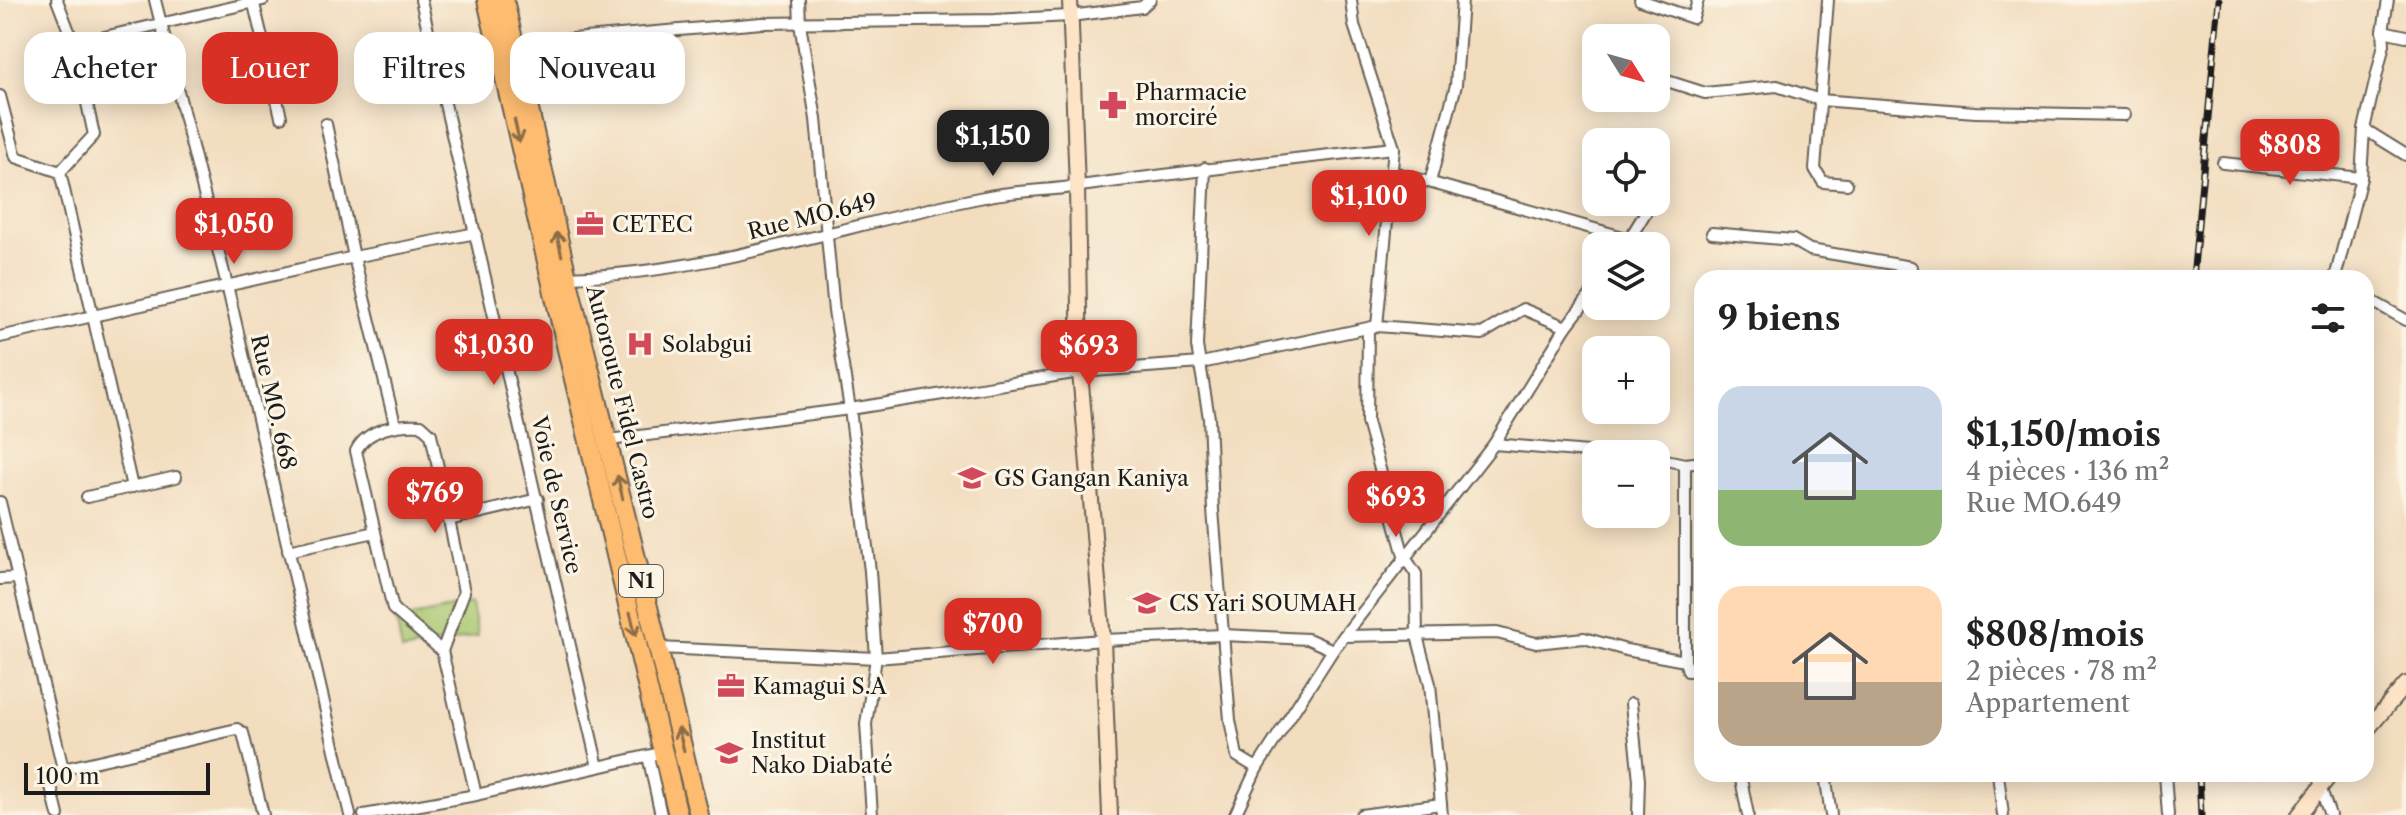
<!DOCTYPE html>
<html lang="fr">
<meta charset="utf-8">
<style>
:root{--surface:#fff;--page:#f2f2f2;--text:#222;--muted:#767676;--accent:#d93025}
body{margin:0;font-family:"Libre Caslon Text",serif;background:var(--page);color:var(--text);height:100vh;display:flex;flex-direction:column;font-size:30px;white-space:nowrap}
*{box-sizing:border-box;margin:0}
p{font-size:26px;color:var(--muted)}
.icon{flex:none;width:44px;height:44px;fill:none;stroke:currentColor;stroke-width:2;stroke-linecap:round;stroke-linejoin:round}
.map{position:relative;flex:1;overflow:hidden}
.side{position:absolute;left:1694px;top:270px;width:680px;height:512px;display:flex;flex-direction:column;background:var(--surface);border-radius:24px;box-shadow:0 4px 20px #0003}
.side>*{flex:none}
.guide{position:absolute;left:24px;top:32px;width:760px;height:72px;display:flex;gap:16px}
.needle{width:52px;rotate:127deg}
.tools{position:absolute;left:1582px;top:24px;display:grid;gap:16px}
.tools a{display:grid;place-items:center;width:88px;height:88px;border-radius:16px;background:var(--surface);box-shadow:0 4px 20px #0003;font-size:40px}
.scale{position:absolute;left:24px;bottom:20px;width:186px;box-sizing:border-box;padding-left:8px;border:4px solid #1c1c1c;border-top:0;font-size:22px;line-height:28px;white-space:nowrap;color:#1c1c1c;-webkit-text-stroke:6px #fcf5e5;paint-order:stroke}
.price{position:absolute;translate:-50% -68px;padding:0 18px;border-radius:16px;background:var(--accent);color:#fff;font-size:26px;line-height:52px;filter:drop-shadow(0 2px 4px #0008)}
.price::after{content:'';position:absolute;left:50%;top:48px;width:24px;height:18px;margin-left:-12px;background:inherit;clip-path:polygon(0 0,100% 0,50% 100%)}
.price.current{background:#222;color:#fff}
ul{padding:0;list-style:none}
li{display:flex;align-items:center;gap:24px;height:200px;padding:0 24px}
li span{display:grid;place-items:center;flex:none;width:224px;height:160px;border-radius:24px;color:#555}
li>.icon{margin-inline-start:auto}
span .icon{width:96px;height:96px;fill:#fffc;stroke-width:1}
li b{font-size:34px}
h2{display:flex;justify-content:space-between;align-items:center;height:96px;padding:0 24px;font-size:34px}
.pill{padding:0 28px;border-radius:24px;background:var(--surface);box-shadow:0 4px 20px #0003;font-size:28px;line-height:72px}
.pill.current{background:var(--accent);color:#fff}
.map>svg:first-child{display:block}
</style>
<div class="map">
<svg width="2406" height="815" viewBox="0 0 2406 815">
<rect width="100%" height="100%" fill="#fcf5e5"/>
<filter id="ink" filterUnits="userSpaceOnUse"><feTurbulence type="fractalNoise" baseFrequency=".0125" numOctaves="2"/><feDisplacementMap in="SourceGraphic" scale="16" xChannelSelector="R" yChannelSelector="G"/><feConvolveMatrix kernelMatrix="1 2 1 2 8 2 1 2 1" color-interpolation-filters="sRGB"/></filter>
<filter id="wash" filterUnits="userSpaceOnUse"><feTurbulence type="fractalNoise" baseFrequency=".006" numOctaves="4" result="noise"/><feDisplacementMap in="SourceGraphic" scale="32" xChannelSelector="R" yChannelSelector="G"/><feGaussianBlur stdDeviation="1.8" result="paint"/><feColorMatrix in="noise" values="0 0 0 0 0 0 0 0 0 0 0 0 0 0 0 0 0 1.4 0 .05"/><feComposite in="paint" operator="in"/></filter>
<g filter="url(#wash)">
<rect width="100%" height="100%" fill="#f2ddbf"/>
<polygon fill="#a7c66e" stroke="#627145" stroke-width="2" points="472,604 478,636 402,651 396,619"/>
</g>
<g filter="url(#ink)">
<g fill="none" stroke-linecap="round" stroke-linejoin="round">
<g stroke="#676055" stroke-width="14">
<g id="street">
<polyline points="57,0 74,44 94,135 60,172"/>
<polyline points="155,0 227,285 350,815"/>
<polyline points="253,0 281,117"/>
<polyline points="421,0 598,767"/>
<polyline points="799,0 800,24 816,119 834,311 850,409 870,571 876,658 866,724 872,815"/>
<polyline points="1351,0 1354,25 1394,148"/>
<polyline points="1640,0 1693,18 1698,0"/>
<polyline points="1828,0 1815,169 1823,182 1847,184"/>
<polyline points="2383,31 2406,36"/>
<polyline points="74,44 263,0"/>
<polyline points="514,44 762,23 995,20 1070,16 1142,7 1150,0"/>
<polyline points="1664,80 1705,93 1777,86 1820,100 1975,112 2125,115"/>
<polyline points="0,96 16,157 60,172 132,487"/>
<polyline points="326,124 354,257 395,424"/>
<polyline points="2364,129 2406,155"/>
<polyline points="2223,163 2361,178"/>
<polyline points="1205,168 1197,346 1209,418 1213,510 1230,720 1237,756 1257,768"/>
<polyline points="1393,172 1630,239"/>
<polyline points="1430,182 1456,85 1462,0"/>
<polyline points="1712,233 1793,240 1810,250 1911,267 1909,278"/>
<polyline points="1625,246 1652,202"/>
<path d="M567 277C710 274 845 224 984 197 1015 190 1048 191 1080 186 1185 172 1289 159 1394 148L1377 326"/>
<polyline points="2335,278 2361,178 2364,129 2384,44 2383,31 2388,0"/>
<polyline points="2366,307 2370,300 2406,320"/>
<polyline points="1368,329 1367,422 1404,556 1416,574 1417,636 1430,684 1442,815"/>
<polyline points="0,337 354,257 476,233"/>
<polyline points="609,440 850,409 1080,372 1201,363 1377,326 1482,334 1523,309 1566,327"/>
<polyline points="1494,444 1612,454"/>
<polyline points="1656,458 1685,464 1702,462"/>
<polyline points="1685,464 1685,661 1688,671 1702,670"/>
<polyline points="87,497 176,477"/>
<polyline points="0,502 63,769 237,729 243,733 263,815"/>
<polyline points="449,520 538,499"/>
<polyline points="288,551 375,532"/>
<polyline points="0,579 18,578"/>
<polyline points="1344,636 1497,633 1536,643 1584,638 1626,650 1685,661"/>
<polyline points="659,648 876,658 1103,640 1223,635 1308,639 1333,650"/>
<path d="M442 651 464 592 431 434 421 425C398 424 367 428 356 451L393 609 442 651 476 795"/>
<polyline points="1631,704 1639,780 1638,815"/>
<polyline points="648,756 661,815"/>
<polyline points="1740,774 1748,815"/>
<polyline points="1825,774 1831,815"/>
<polyline points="1998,774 2003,815"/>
<polyline points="2165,774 2168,815"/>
<polyline points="2319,774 2320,787 2330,815"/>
<polyline points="58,815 50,782 63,769"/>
<polyline points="364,815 476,795 664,752"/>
<polyline points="1235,815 1257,768 1333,650 1494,444 1566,327 1596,288"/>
<polyline points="1361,815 1441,804"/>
</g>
</g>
<g stroke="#676055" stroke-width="18">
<g id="secondary">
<polyline points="1070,0 1077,187 1080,372 1103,640 1110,815"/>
<polyline points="2366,731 2406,684"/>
<polyline points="2299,815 2331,774"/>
</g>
</g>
<g stroke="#676055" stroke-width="22">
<g id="highway">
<polyline points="487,0 569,358 678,815"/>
<polyline points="504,0 567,277 699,815"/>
</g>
</g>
<use href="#street" stroke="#fff" stroke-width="10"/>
<use href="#secondary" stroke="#fee4c6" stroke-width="14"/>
<use href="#highway" stroke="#fdbc70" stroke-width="18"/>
<g stroke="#1c1c1c" stroke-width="7">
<g id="rail">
<polyline points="2193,278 2219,0"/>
<polyline points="2199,774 2201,815"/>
</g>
</g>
<use href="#rail" stroke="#fcf5e5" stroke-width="4" stroke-dasharray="12" stroke-linecap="butt"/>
</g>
<defs><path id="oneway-shaft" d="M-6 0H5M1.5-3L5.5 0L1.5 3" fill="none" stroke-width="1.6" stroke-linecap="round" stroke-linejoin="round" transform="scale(2)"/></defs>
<g stroke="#8c6c46">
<use href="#oneway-shaft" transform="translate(517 131) rotate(77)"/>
<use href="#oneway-shaft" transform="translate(559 244) rotate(-103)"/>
<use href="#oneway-shaft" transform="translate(620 487) rotate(-103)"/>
<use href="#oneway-shaft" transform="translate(633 624) rotate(76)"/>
<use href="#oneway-shaft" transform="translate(681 739) rotate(-104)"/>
</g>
</g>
<defs>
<g id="pharmacy-bare" transform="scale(2.16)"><path d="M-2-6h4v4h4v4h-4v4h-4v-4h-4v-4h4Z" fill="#d1495b" stroke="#fcf5e5" stroke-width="2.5" paint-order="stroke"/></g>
<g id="office-bare" transform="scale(2.16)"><path d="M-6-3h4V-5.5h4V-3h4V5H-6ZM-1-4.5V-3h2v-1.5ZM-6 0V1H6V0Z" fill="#d1495b" stroke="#fcf5e5" stroke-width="2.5" paint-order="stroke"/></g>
<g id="hospital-bare" transform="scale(2.16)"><path d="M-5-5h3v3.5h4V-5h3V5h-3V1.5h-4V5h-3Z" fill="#d1495b" stroke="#fcf5e5" stroke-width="2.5" paint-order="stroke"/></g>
<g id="school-bare" transform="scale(2.16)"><path d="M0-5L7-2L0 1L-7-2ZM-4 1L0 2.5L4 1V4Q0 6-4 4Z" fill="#d1495b" stroke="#fcf5e5" stroke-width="2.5" paint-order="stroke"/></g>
<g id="university-bare" transform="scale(2.16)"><path d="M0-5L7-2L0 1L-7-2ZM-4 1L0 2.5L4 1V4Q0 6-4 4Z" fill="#d1495b" stroke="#fcf5e5" stroke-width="2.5" paint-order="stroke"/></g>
</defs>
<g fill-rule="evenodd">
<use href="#pharmacy-bare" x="1113" y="105"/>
<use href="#office-bare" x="590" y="224"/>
<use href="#hospital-bare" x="640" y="344"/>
<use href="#school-bare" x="972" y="478"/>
<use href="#school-bare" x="1147" y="603"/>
<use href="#office-bare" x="731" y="686"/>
<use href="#university-bare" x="729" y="753"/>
</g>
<g text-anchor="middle" stroke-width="6" stroke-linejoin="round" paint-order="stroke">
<rect fill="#fcf5e5" stroke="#5f5d58" stroke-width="2" x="619" y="565" width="44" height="32" rx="6"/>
<g font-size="20" font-weight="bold" fill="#1c1c1c">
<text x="641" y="588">N1</text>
</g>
<g font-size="22" fill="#1c1c1c" stroke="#fcf5e5" text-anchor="start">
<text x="1135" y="100">Pharmacie<tspan x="1135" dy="25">morciré</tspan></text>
<text x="612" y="232">CETEC</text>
<text x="662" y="352">Solabgui</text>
<text x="994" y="486">GS Gangan Kaniya</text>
<text x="1169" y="611">CS Yari SOUMAH</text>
<text x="753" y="694">Kamagui S.A</text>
<text x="751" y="748">Institut<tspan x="751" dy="25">Nako Diabaté</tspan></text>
</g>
<g font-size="22" fill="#1c1c1c" stroke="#fcf5e5">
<text transform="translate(812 216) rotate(-14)" y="8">Rue MO.649</text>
<text transform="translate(274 402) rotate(77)" y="8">Rue MO. 668</text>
<text transform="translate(623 402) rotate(76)" y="8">Autoroute Fidel Castro</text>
<text transform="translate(557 495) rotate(77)" y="8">Voie de Service</text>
</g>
</g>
</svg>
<div class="tools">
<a><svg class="needle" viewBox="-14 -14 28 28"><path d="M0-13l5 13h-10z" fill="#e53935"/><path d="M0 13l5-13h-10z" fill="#767676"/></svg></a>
<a><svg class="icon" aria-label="locate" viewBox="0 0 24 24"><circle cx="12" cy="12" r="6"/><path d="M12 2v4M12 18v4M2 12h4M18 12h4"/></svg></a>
<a><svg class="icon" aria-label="layers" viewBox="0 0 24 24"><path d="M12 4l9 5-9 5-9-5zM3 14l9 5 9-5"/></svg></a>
<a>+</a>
<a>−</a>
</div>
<div class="scale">100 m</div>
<b class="price current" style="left:993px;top:178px">$1,150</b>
<b class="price" style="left:2290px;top:187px">$808</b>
<b class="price" style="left:1369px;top:238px">$1,100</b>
<b class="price" style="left:234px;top:266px">$1,050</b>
<b class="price" style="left:494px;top:387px">$1,030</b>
<b class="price" style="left:1089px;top:388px">$693</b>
<b class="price" style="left:435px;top:535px">$769</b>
<b class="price" style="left:1396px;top:539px">$693</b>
<b class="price" style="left:993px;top:666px">$700</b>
<div class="guide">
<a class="pill">Acheter</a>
<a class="pill current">Louer</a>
<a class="pill">Filtres</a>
<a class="pill">Nouveau</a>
</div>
<section class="side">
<h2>9 biens<svg class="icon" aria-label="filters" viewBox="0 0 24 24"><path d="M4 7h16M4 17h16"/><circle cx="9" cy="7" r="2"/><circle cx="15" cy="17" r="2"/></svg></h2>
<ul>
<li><span style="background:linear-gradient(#c9d6e8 65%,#8fb573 0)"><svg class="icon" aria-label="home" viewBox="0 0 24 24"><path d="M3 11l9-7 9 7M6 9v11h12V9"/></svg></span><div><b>$1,150/mois</b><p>4 pièces · 136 m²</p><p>Rue MO.649</p></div></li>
<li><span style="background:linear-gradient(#ffd9b3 60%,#b9a48a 0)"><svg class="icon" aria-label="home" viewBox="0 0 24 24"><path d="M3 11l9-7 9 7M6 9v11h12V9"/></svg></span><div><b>$808/mois</b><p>2 pièces · 78 m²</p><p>Appartement</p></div></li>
</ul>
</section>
</div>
